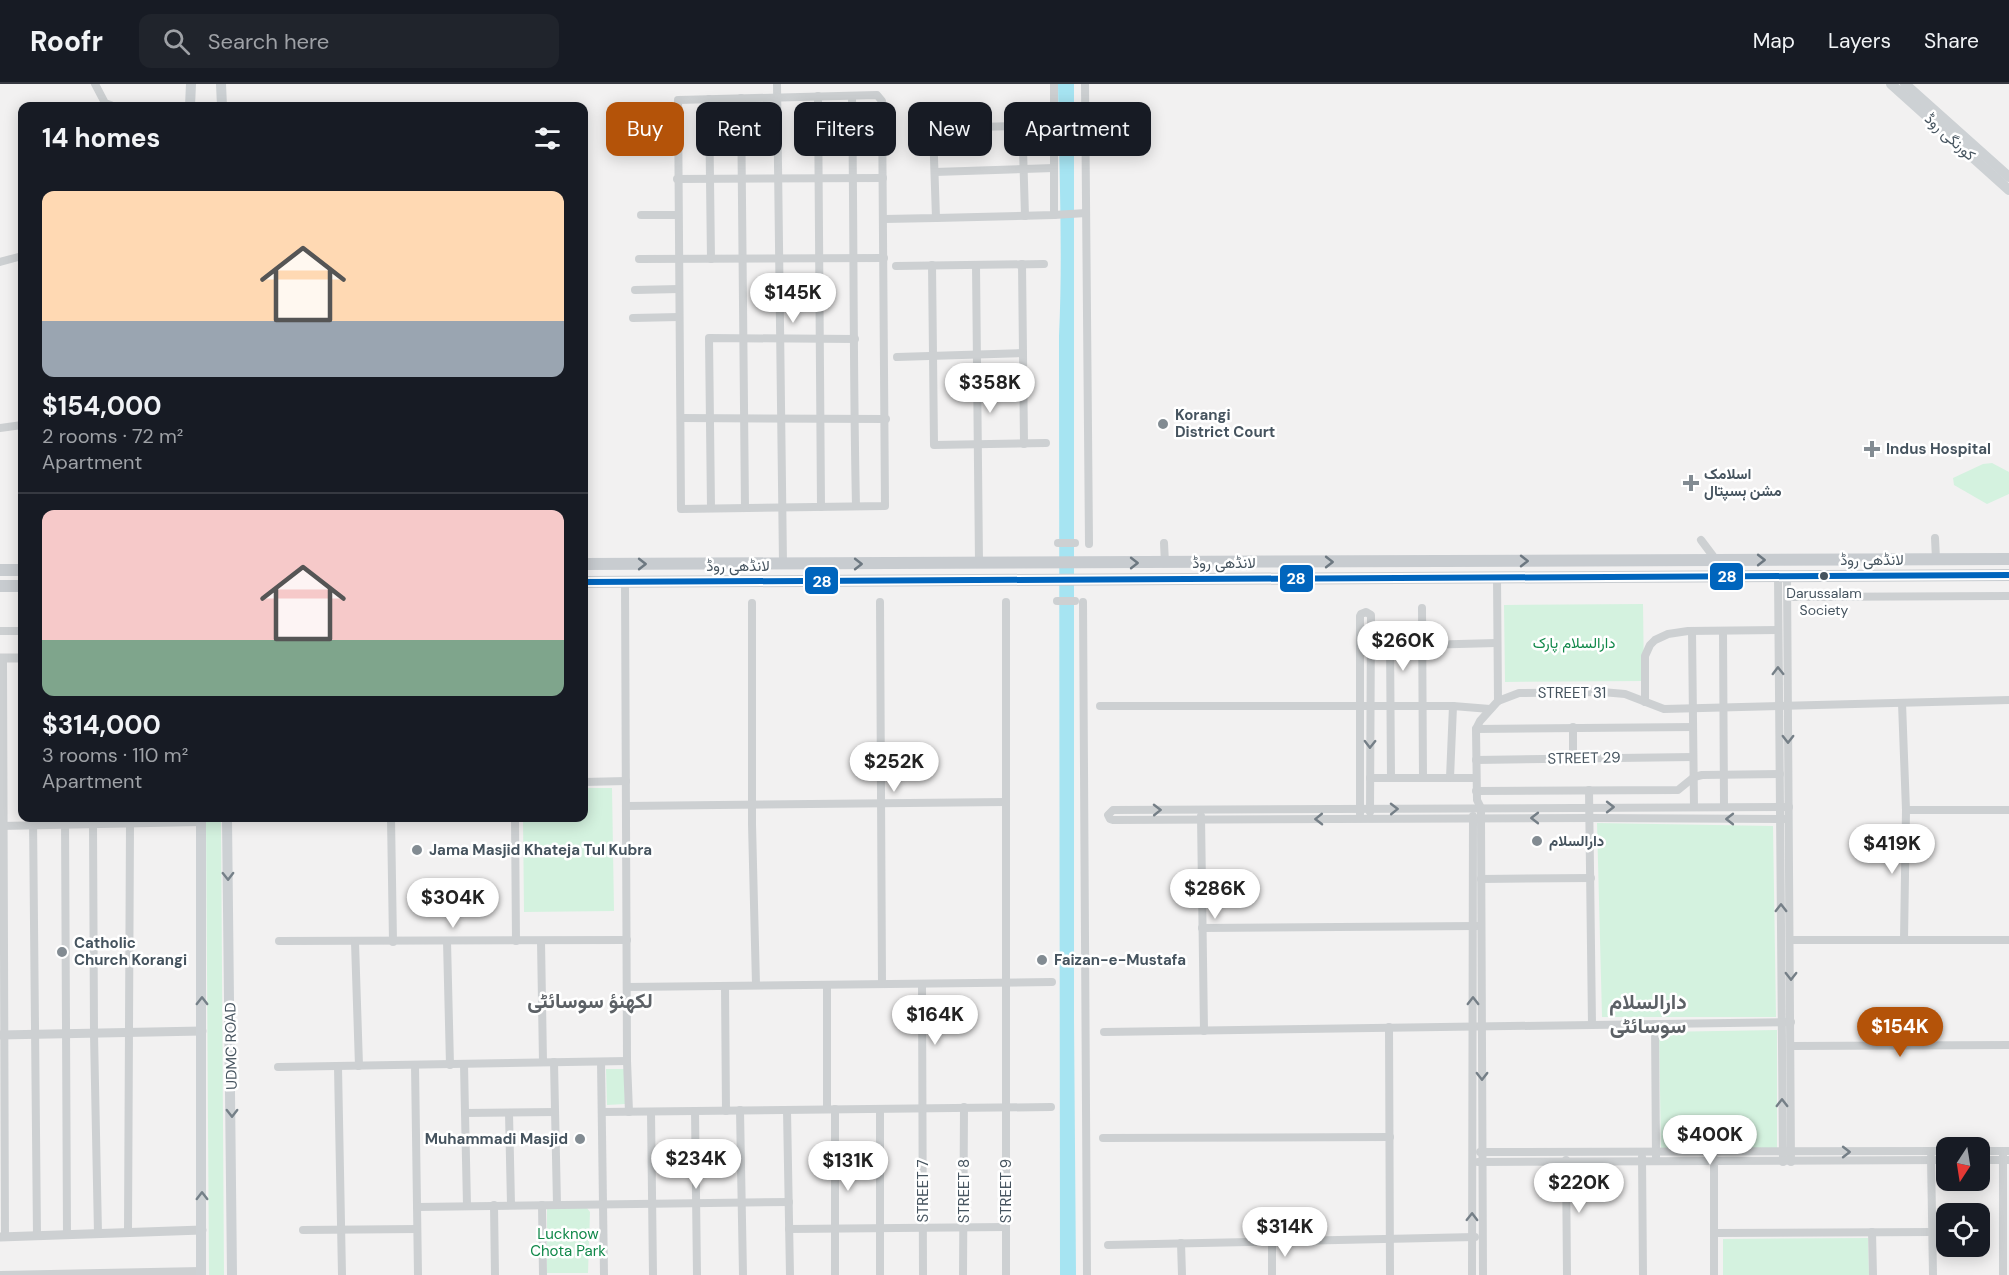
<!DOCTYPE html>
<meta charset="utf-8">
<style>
:root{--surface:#171b24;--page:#20242c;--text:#f1f3f6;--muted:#9ea1a6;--line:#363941;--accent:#b45309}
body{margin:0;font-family:"DM Sans",Vazirmatn,sans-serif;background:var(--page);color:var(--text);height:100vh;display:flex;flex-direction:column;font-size:22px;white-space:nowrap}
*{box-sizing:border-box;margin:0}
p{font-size:20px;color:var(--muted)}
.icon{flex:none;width:33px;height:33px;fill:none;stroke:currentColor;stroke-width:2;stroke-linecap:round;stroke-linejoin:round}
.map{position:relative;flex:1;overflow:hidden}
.panel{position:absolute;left:18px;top:18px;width:570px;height:720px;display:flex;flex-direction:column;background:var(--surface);border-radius:12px;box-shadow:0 3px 15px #0003}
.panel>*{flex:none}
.banner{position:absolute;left:606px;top:18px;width:570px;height:54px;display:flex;gap:12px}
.needle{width:39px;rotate:192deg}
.tools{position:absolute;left:1936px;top:1053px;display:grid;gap:12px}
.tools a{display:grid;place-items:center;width:54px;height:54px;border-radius:12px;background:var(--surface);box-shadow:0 3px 15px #0003;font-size:30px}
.price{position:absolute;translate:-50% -51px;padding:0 14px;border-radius:21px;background:#fff;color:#222;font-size:20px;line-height:39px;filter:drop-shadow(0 2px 3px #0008)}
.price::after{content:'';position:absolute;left:50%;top:36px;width:18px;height:14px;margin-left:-9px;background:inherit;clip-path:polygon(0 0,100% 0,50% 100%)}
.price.current{background:var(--accent);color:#fff}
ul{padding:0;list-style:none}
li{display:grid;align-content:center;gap:12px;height:318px;padding:0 24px}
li+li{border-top:2px solid var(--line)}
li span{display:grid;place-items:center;height:186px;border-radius:12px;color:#555}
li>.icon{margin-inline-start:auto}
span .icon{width:108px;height:108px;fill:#fffc;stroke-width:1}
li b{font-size:26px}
h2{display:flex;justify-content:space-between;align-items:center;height:72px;padding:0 24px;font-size:26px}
.chip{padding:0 21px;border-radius:12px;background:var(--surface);box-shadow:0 3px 15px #0003;font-size:21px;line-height:54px}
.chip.current{background:var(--accent);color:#fff}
header{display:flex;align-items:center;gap:36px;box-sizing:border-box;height:84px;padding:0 30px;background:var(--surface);border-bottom:2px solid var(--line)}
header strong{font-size:28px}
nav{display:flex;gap:33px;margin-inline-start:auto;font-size:21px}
.search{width:420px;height:54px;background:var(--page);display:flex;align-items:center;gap:15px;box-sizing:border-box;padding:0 21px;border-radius:12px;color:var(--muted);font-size:22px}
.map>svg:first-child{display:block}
</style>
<header>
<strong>Roofr</strong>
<div class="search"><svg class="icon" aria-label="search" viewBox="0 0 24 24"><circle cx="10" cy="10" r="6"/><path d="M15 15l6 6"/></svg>Search here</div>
<nav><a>Map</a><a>Layers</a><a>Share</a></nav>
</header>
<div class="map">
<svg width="2009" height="1191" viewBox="0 0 2009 1191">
<rect width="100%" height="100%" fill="#f2f1f1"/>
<g fill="#d4f2df">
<polygon points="1992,379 2009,388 2009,410 1987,420 1954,401 1953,394 1983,380"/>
<polygon points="1643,520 1644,597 1505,598 1504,521"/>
<polygon points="584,704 612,704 614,827 524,828 523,734 584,734"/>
<polygon points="206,734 221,734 224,1191 209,1191"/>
<polygon points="1597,739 1773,742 1776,933 1602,933"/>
<polygon points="1777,946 1777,1064 1661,1064 1659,948"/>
<polygon points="606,985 624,985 625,1020 607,1021"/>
<polygon points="547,1119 583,1119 590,1128 588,1189 547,1189"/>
<polygon points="1868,1154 1869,1191 1723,1191 1723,1155"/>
</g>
<path fill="#a6e4f2" d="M1058 0H1074V935L1076 1191H1060L1059 252C1063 168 1059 84 1058 0Z"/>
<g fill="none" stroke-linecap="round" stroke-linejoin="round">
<g stroke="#cdd0d2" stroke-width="8">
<polyline points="95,0 105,19 113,22"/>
<polyline points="777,0 783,480"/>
<polyline points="1085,0 1089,460"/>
<polygon points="877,11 882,17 885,422 681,425 678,16"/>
<polyline points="818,12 821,423"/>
<path d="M852 12C854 149 853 285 856 422"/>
<polyline points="741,14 745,424"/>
<polyline points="709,15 711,175"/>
<polyline points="1023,65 1025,132"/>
<polyline points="935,88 1054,84"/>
<polyline points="677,95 883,94"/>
<polyline points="641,131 678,131"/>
<polyline points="1054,131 1086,129"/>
<polyline points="936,134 1054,131 1054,0"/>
<polyline points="884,135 936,134 933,44 1054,41"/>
<polyline points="639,175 884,174"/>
<polyline points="0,178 22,172"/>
<polyline points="1022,180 1024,360"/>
<polyline points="932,181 934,361 1046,359"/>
<polyline points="976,181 979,479"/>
<polyline points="896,182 1044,180"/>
<polyline points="635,206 679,205"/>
<polyline points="633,234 679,233"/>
<polyline points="897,273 1023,269"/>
<polyline points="681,334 886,335"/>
<polyline points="0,344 22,341"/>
<polyline points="711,424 709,254 855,255"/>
<polyline points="1935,454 1936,475"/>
<polyline points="1701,456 1716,476"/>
<polyline points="1058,459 1075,459"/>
<polyline points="1164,459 1165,479"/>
<polyline points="1778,491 1783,1078"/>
<polyline points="1787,492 1791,1078"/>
<polyline points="1497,493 1498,617"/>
<polyline points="625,498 627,977 629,1028"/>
<polyline points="1787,513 2009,512"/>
<polyline points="1057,517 1075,517"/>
<polyline points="880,518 882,900"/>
<polyline points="1006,518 1006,1191"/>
<polyline points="1083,518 1087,1191"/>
<polyline points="752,519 752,740 756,901"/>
<polyline points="1422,524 1423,694"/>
<polyline points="0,547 22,547"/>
<polyline points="1692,547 1694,723"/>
<polyline points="1723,547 1724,722"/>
<polyline points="1390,554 1391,694"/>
<polyline points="1371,555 1422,553"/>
<polyline points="1422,561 1496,559"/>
<polyline points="3,574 5,1153"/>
<polyline points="1645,618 1645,572 1650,561 1655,556 1668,550 1688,547 1778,546"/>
<polyline points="1902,619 1906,726 2009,726"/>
<polyline points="1100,622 1453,622 1490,625"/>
<polyline points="1476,645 1693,643"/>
<polyline points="1573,674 1573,643"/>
<polyline points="1476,676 1693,673"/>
<polyline points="1370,694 1476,694"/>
<polyline points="1450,694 1453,622"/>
<polyline points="584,698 626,697"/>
<polyline points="1589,706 1592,941"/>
<polyline points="1476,707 1678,706 1694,693 1702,691 1780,690"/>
<polyline points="626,722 1006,718"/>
<polyline points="1360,730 1360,532 1361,530 1366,528 1371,531 1370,728"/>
<polyline points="1201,732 1204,947"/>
<polyline points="33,734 37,1152"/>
<polyline points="65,734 67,1151"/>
<polyline points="391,734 393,858"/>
<polyline points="515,734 516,857"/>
<polyline points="1788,735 1590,734 1113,736 1110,735 1108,731 1113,726 1789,723"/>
<polyline points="93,740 94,950 98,1150"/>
<polyline points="0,742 201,738"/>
<polyline points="1481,795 1591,794"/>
<polyline points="1202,844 1477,842"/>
<polyline points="1791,856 2009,856"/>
<polyline points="1904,856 1906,726"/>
<polyline points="279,857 627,856"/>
<polyline points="447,857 450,981"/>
<polyline points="541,857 543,978"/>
<polyline points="355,858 359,982"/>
<polyline points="922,900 923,1191"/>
<polyline points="827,901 827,1025"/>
<polyline points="725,902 726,1027"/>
<polyline points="627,903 1052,898"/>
<polyline points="1655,940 1656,1073"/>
<polyline points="1389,943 1390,1191"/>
<polyline points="1104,948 1791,938"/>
<polyline points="1791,962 2009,961"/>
<polyline points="554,978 557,1121"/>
<polyline points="601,978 604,1191"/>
<polyline points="464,980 465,1029 555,1028"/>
<polyline points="415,981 418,1191"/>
<polyline points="278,983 627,977"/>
<polyline points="338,983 342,1191"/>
<polyline points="880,1025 880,1191"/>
<polyline points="740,1026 743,1191"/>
<polyline points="787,1026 790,1191"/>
<polyline points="695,1027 697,1191"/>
<polyline points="602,1028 1051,1023"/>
<polyline points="651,1028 653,1191"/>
<polyline points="465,1029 467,1122"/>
<polyline points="509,1029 511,1121"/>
<polyline points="1103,1054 1390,1053"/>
<polyline points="1980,1067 2009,1067"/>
<polyline points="2003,1067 2003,1191"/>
<polyline points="1480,1068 1947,1067"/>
<polyline points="1642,1073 1643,1191"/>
<polyline points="1931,1073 1933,1191"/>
<polyline points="1566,1076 1567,1191"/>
<polyline points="1980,1076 2009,1076"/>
<polyline points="1478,1078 1947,1076"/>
<polyline points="494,1121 495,1191"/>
<polyline points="542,1121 543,1191"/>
<polyline points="417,1123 789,1118"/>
<polyline points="789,1145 1006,1143"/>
<polyline points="303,1146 417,1145"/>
<polyline points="128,1148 130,739"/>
<polyline points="1872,1148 1873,1191"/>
<polyline points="1714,1149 1714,1075"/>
<polyline points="1272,1158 1272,1191"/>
<polyline points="1181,1159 1182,1191"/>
<polyline points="1108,1161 1475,1153"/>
<polyline points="0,1191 201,1187"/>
<polyline points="835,1191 835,1025"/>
<polyline points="963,1191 964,1023"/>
<polyline points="1472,1191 1473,732"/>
<polyline points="1483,1191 1481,734 1481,724 1477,716 1476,645 1480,637 1498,617 1519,609 1602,608 1625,610 1664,625 2009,616"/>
<polyline points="1714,1191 1714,1149 1932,1148"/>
</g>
<g stroke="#cdd0d2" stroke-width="9">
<polyline points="0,574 22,574"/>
<polyline points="0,951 202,947"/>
<polyline points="0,1153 202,1146"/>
</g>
<g stroke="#cdd1d4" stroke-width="10">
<polyline points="221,0 222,22"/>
<polyline points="1891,0 2009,106"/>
<polyline points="1905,0 2009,93"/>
<polyline points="190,22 191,0"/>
<polyline points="201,734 201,1191"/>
<polyline points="227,734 232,1191"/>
</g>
<g stroke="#c8ccd0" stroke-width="12">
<polyline points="584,480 2009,475"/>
<polyline points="0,486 22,486"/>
<polyline points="584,498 2009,491"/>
<polyline points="0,502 22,502"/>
</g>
<g stroke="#fff" stroke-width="10">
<polyline id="bus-1" points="584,498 2009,491"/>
</g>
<use href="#bus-1" stroke="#0065bd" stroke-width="6"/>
</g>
<defs><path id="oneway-chevron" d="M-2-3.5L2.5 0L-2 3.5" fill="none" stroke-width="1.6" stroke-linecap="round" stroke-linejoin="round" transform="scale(1.5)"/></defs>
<g stroke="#6d7881">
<use href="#oneway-chevron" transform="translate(1761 476)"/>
<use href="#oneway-chevron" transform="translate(1524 477)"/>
<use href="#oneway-chevron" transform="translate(1329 478)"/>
<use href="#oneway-chevron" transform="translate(1134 479)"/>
<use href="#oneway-chevron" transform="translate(642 480)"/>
<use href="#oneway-chevron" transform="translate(858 480)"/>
</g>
<g stroke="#757f87">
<use href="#oneway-chevron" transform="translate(1778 587) rotate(-91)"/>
<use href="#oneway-chevron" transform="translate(1788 655) rotate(90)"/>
<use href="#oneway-chevron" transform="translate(1370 660) rotate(91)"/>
<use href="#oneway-chevron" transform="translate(1610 723)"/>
<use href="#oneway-chevron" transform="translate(1394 725) rotate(-1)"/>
<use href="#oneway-chevron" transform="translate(1157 726) rotate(-1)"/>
<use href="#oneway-chevron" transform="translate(1535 734) rotate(180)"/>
<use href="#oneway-chevron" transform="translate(1319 735) rotate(179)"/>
<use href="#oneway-chevron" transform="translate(1730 735) rotate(-180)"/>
<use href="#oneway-chevron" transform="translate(1781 824) rotate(-90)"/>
<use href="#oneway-chevron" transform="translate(1791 892) rotate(90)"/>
<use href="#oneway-chevron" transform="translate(1473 917) rotate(-90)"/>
<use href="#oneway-chevron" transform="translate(1482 992) rotate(90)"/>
<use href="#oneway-chevron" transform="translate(1782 1019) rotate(-90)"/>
<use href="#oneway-chevron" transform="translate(1846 1068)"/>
<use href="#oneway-chevron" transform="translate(1472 1133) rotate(-89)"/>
</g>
<g stroke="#758088">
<use href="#oneway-chevron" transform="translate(228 792) rotate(89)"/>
<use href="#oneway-chevron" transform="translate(202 917) rotate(-90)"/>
<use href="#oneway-chevron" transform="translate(232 1029) rotate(90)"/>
<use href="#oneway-chevron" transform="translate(202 1112) rotate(-90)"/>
</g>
<g fill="#828b92" stroke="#fff" stroke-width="2">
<circle cx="1163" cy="340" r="6"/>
<path d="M1869 356h6v6h6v6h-6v6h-6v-6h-6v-6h6z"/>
<path d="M1688 390h6v6h6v6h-6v6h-6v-6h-6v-6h6z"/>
<circle cx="1537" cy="757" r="6"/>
<circle cx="417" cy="766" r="6"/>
<circle cx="62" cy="868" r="6"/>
<circle cx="1042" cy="876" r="6"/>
<circle cx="580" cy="1055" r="6"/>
</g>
<circle fill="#46545f" stroke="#fff" stroke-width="2" cx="1824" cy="492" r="5"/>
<g text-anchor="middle" stroke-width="5" stroke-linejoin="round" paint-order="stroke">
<g font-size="14" fill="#46545f" stroke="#fff">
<text x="1824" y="514">Darussalam<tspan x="1824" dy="17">Society</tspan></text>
</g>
<g font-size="15" fill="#46545f" stroke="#fff">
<text transform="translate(1950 53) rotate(42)" y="5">کورنگی روڈ</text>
<text x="1872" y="481">لانڈھی روڈ</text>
<text x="1224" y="484">لانڈھی روڈ</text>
<text x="738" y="487">لانڈھی روڈ</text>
<text x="1572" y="614">STREET 31</text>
<text transform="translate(1584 674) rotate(-1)" y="5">STREET 29</text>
<text transform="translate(231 962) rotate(-91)" y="5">UDMC ROAD</text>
<text transform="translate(923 1107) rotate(-90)" y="5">STREET 7</text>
<text transform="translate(964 1107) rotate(-90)" y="5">STREET 8</text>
<text transform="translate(1006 1107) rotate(-90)" y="5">STREET 9</text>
</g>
<g font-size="15" font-weight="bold" fill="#46545f" stroke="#fff" text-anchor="start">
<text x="1175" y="336">Korangi<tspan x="1175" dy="17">District Court</tspan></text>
<text x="1886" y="370">Indus Hospital</text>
<text x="1704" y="395">اسلامک<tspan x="1704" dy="17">مشن ہسپتال</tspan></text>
<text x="1549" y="762">دارالسلام</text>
<text x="429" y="771">Jama Masjid Khateja Tul Kubra</text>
<text x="74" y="864">Catholic<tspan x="74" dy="17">Church Korangi</tspan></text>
<text x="1054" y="881">Faizan-e-Mustafa</text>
<text x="568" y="1060" text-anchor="end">Muhammadi Masjid</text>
</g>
<g font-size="15" fill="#108849" stroke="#fff">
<text x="1574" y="564">دارالسلام پارک</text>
<text x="568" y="1155">Lucknow<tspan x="568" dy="17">Chota Park</tspan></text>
</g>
<g font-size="21" font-weight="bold" fill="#5c6166" stroke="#fff">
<text x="590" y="924">لکھنؤ سوسائٹی</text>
<text x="1648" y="925">دارالسلام<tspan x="1648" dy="24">سوسائٹی</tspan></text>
</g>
</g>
<g stroke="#fff" stroke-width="2">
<rect x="1709" y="478" width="35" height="29" rx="6" fill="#0065bd"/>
<rect x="1279" y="480" width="35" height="29" rx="6" fill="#0065bd"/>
<rect x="804" y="482" width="35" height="29" rx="6" fill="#0065bd"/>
</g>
<g font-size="16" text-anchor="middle" font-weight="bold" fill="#fff">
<text x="1727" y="498">28</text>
<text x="1296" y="500">28</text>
<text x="822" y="503">28</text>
</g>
</svg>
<div class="tools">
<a><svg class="needle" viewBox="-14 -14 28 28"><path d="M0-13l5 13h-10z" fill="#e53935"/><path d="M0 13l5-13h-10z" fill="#9ea1a6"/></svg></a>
<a><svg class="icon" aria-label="locate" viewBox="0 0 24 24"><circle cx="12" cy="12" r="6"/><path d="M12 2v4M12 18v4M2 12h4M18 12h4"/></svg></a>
</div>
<b class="price" style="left:793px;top:240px">$145K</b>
<b class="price" style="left:990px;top:330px">$358K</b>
<b class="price" style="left:1403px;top:588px">$260K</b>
<b class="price" style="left:894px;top:709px">$252K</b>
<b class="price" style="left:1892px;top:791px">$419K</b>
<b class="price" style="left:1215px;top:836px">$286K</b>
<b class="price" style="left:453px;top:845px">$304K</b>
<b class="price" style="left:935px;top:962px">$164K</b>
<b class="price current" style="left:1900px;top:974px">$154K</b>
<b class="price" style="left:1710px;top:1082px">$400K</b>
<b class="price" style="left:696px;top:1106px">$234K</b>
<b class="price" style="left:848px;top:1108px">$131K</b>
<b class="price" style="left:1579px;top:1130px">$220K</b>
<b class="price" style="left:1285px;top:1174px">$314K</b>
<div class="banner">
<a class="chip current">Buy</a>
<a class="chip">Rent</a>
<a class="chip">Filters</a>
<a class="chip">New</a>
<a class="chip">Apartment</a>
</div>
<section class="panel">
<h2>14 homes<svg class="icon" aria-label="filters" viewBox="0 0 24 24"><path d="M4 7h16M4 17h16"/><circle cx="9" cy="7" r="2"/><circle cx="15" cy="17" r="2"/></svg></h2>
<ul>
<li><span style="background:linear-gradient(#ffd9b3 70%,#9aa5b1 0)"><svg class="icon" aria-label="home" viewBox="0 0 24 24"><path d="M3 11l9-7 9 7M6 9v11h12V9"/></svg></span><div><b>$154,000</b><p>2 rooms · 72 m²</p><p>Apartment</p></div></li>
<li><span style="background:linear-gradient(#f6c9c9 70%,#7fa58c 0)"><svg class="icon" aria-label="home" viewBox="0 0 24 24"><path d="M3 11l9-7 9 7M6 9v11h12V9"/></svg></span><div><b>$314,000</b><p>3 rooms · 110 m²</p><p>Apartment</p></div></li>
</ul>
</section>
</div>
